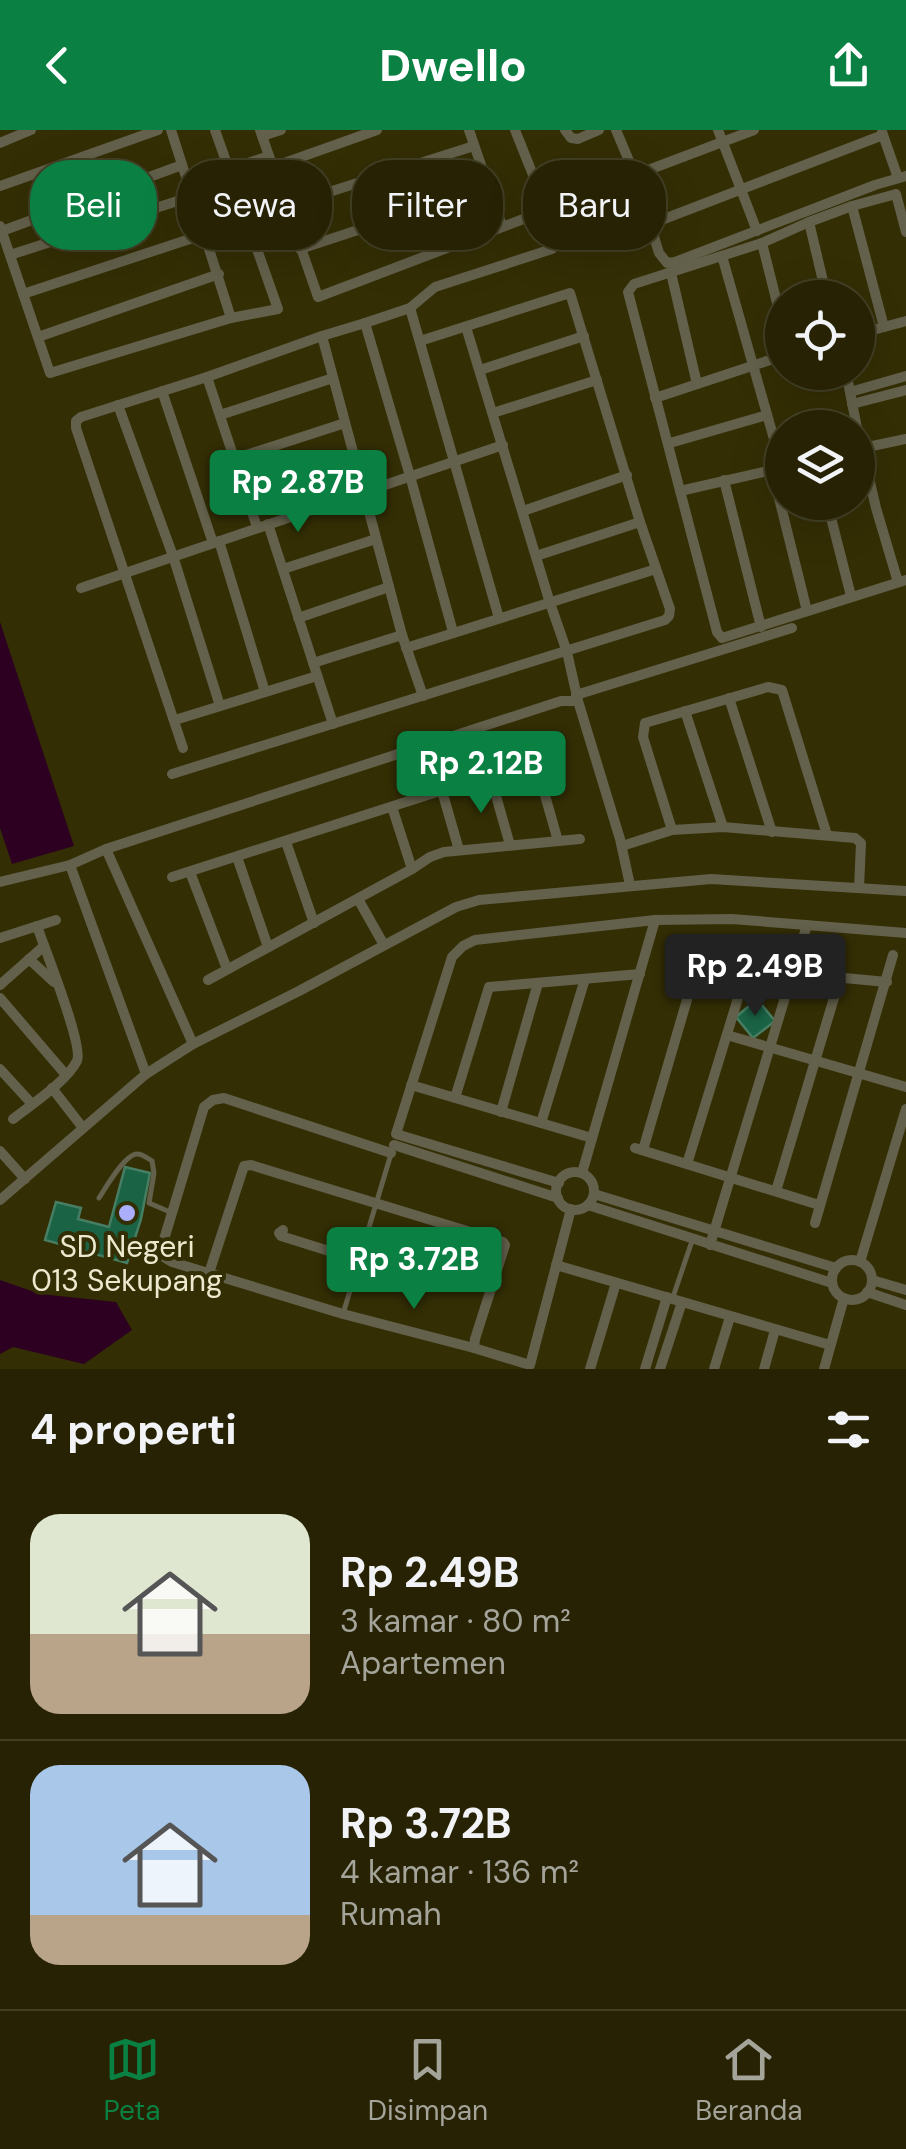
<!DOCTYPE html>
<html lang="id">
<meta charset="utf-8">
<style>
:root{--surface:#262203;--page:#322f12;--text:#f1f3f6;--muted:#a4a49a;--line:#423f25;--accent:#0b8043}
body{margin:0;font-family:"DM Sans",sans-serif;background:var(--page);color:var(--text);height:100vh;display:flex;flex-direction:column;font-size:38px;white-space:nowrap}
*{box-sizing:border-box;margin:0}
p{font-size:32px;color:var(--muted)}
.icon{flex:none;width:55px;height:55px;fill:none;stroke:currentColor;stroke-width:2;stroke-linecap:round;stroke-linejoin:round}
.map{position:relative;height:1239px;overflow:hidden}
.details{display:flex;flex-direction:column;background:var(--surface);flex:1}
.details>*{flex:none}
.hud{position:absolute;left:30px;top:30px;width:848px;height:90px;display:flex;gap:20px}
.fabs{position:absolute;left:765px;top:150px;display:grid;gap:20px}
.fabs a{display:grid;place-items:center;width:110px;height:110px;border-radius:50%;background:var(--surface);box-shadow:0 10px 40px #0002,0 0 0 2px var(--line);font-size:50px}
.price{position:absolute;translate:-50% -85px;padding:0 22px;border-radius:10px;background:var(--accent);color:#fff;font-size:32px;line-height:65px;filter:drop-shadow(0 2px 5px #0008)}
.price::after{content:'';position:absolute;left:50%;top:60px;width:30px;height:22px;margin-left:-15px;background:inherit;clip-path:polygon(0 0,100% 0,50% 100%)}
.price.current{background:#222;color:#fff}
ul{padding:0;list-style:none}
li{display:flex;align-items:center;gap:30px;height:250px;padding:0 30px}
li+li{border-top:2px solid var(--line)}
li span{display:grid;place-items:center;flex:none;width:280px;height:200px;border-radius:30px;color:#555}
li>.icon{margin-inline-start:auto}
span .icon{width:120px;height:120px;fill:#fffc;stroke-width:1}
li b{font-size:42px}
h2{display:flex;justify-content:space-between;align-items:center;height:120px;padding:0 30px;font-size:42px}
.chip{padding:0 35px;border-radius:40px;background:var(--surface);box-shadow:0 10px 40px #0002,0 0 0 2px var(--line);font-size:35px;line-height:90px}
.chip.current{background:var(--accent);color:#fff}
header{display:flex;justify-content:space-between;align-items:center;height:130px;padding:0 30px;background:var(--accent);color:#fff;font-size:45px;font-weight:800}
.tab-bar{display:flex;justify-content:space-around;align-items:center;height:140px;border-top:2px solid var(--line);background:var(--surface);font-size:28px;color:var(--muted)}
.tab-bar a{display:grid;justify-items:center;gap:5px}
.tab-bar .current{color:var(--accent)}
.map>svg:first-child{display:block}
</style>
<header><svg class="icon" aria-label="back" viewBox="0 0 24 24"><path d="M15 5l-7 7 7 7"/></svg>Dwello<svg class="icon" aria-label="share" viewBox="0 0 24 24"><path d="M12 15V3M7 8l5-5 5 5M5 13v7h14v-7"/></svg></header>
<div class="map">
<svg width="906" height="1239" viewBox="0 0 906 1239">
<rect width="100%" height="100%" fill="#332e04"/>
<g fill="#2d0021">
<polygon points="0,492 74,716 12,734 0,698"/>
<polygon points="0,1150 40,1164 116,1172 132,1200 84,1234 13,1217 0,1224"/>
</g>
<g fill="#1a6345" stroke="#477e63" stroke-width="2.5">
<polygon points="757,869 775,891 753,908 736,887"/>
<polygon points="125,1037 150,1043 141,1089 127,1133 45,1110 56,1072 81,1078 78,1089 109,1097"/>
</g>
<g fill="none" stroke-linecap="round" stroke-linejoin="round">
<g stroke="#63604b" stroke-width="5">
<path d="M99 1068C106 1057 125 1024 137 1024 143 1024 147 1028 152 1031L154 1043 149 1073 170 1082"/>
<polyline points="673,1167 692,1111"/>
<polyline points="343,1184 391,1024"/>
</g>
<g stroke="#63604b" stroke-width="10">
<polyline points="171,0 231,188"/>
<polyline points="260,0 318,167 547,80 515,0"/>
<polyline points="469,0 502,96"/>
<polyline points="565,0 571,8 578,9 599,0"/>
<polyline points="616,0 635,45 659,123 667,133 675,132 875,55 906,46"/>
<polyline points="718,0 757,101"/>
<polyline points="882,2 898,48"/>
<polyline points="262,6 281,0"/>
<polyline points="0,13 31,0"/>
<polyline points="273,37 377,0"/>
<polyline points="635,45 754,0"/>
<polyline points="188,53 269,26"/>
<polyline points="0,56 158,0"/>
<polyline points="285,76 474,16"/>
<polyline points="852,76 884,197"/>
<polyline points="809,92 827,168"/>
<polyline points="651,94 883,5"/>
<polyline points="0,96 50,243 231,188 278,179 215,0"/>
<polyline points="2,101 182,35"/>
<polyline points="906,102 896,64 852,76 809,92 762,113 634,154 628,162 717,502 722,508 906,450"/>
<polyline points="762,113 782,193"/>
<polyline points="300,119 489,57"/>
<polyline points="10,125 193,66"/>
<polyline points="722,126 782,337"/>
<polyline points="671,143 697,254"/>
<polyline points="23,164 205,104"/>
<polyline points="410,178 499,488"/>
<polyline points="466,197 550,473 567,522 578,571"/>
<polyline points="858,204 906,191"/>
<polyline points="322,206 402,505 423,566"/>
<polyline points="38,207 219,144"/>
<polyline points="480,240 584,206"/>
<polyline points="846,242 857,298"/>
<polyline points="207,247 257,397"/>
<polyline points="162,261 213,413"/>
<polyline points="850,262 906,246"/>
<polyline points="655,268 782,226"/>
<polyline points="852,274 906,260"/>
<polyline points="118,275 173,426 220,576"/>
<polyline points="493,283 597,250"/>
<polyline points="220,285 333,248"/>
<polyline points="858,301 876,378 898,452"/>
<polyline points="670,313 767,285"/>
<polyline points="858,319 906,309"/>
<polyline points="234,329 345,293"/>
<polyline points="772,340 807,481"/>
<polyline points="724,350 761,497"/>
<polyline points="680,361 777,339"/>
<polyline points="827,372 851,466"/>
<polyline points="523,381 627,345"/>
<polyline points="268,394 333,594"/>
<polyline points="219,411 265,562"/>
<polyline points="536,426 640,392"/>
<polyline points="283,439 376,409"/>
<polyline points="81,458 503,315"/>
<polyline points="298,488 389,457"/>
<polyline points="453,502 410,346 365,193 410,178 435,157 552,119"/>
<polyline points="406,518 656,439"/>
<polyline points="313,533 402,505"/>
<polyline points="576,565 792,498"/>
<polyline points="729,568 772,702"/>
<polyline points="685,581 723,697"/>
<polyline points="175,590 317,546"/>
<polyline points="183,618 76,298 76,291 81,287 207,247 322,206 365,193"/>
<polyline points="535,630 558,711"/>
<polyline points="172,644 665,490 669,486 670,479 640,392 570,163 420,211"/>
<polyline points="490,645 510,715"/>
<polyline points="442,661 459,720"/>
<polyline points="392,677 412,739"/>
<polyline points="672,700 643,607 645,593 768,557 782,560 827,705"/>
<polyline points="286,712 314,793"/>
<polyline points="622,716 672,700 723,697 855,708 861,713 859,758"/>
<polyline points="106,719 193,914"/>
<polyline points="237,727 268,817"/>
<polyline points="70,735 146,944"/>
<polyline points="190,742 227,839"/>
<polyline points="172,747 555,624"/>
<polyline points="0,752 70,735 106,719 561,571 578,571 620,709 630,755"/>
<polyline points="358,769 384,815"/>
<polyline points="0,808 56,790"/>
<polyline points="29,829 54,852"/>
<polyline points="208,850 412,739 430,727 444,722 580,709"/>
<polyline points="0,855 44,816"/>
<polyline points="0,868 66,945"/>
<polyline points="727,905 906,957"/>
<polyline points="0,939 32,974"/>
<polyline points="411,955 592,1008"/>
<polyline points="52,958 83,998"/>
<polyline points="455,968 489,857 640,844"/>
<polyline points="501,982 538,853"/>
<path d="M13 989C32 974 66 952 77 931 84 916 44 817 37 796"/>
<polyline points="541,993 585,849"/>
<polyline points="394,1015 558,1068"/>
<polyline points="635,1018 819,1075"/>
<polyline points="643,1020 696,839 701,837 747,839 887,852"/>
<polyline points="0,1021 25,1049"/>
<polyline points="391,1023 224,968 213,970 204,977 162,1116 162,1126 172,1132 343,1184 474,1218"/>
<polyline points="687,1034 747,839"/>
<circle cx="575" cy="1061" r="19"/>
<polyline points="582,1043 655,790"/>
<polyline points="559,1053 396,1004 452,827 463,816 475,810 655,790 732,789 906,803"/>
<polyline points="776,1061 840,848"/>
<polyline points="594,1064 836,1138"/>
<polyline points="0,1070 146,944 193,914 299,861 456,777 479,770 711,749 906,761"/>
<polyline points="588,1075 832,1153"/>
<polyline points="815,1093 893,825"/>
<polyline points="283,1100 279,1103 281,1106 441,1156 445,1151 444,1148"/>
<polyline points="710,1115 807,795"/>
<circle cx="852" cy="1150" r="20"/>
<polyline points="860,1132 906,979"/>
<polyline points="397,1134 444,1148"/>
<polyline points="556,1135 830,1215"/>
<polyline points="209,1143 244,1036 251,1035 503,1112 505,1115 475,1209 474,1218 530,1235 571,1079"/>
<polyline points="872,1150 906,1160"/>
<polyline points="867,1162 906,1175"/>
<polyline points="590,1239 616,1153"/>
<polyline points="645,1239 667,1167"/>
<polyline points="660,1239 682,1172"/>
<polyline points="714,1239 730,1187"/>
<polyline points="764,1239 775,1200"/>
<polyline points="824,1239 844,1168"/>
</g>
</g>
<circle fill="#abaffb" stroke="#332e04" stroke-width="4" cx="127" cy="1083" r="10"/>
<g text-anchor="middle" stroke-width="8" stroke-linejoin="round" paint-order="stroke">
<g font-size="30" fill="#ede9ce" stroke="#332e04">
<text x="127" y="1127">SD Negeri<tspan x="127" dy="34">013 Sekupang</tspan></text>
</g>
</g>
</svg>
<div class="fabs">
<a><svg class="icon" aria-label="locate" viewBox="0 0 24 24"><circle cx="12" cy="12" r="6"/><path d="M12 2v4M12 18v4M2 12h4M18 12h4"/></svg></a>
<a><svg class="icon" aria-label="layers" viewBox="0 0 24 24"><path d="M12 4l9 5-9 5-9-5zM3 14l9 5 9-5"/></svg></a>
</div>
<b class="price" style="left:298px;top:405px">Rp 2.87B</b>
<b class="price" style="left:481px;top:686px">Rp 2.12B</b>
<b class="price current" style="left:755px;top:889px">Rp 2.49B</b>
<b class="price" style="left:414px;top:1182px">Rp 3.72B</b>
<div class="hud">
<a class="chip current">Beli</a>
<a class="chip">Sewa</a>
<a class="chip">Filter</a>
<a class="chip">Baru</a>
</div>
</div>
<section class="details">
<h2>4 properti<svg class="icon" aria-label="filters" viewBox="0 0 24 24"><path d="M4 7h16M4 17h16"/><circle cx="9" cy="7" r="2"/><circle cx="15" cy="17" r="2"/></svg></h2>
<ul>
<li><span style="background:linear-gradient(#dfe7d0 60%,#b9a48a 0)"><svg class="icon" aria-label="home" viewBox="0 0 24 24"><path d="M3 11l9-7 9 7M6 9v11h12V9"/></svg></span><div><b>Rp 2.49B</b><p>3 kamar · 80 m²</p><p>Apartemen</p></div></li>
<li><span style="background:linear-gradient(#a9c7e8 75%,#b9a48a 0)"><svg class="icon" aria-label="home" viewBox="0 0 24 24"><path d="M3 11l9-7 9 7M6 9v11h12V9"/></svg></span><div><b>Rp 3.72B</b><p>4 kamar · 136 m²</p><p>Rumah</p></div></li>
</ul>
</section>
<nav class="tab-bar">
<a class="current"><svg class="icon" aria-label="map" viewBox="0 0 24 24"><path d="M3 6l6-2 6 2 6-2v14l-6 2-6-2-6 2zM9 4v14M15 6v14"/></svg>Peta</a>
<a><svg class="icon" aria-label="saved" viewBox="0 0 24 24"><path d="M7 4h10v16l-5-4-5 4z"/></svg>Disimpan</a>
<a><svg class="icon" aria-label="home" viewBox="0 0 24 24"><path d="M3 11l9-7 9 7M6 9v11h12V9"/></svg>Beranda</a>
</nav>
